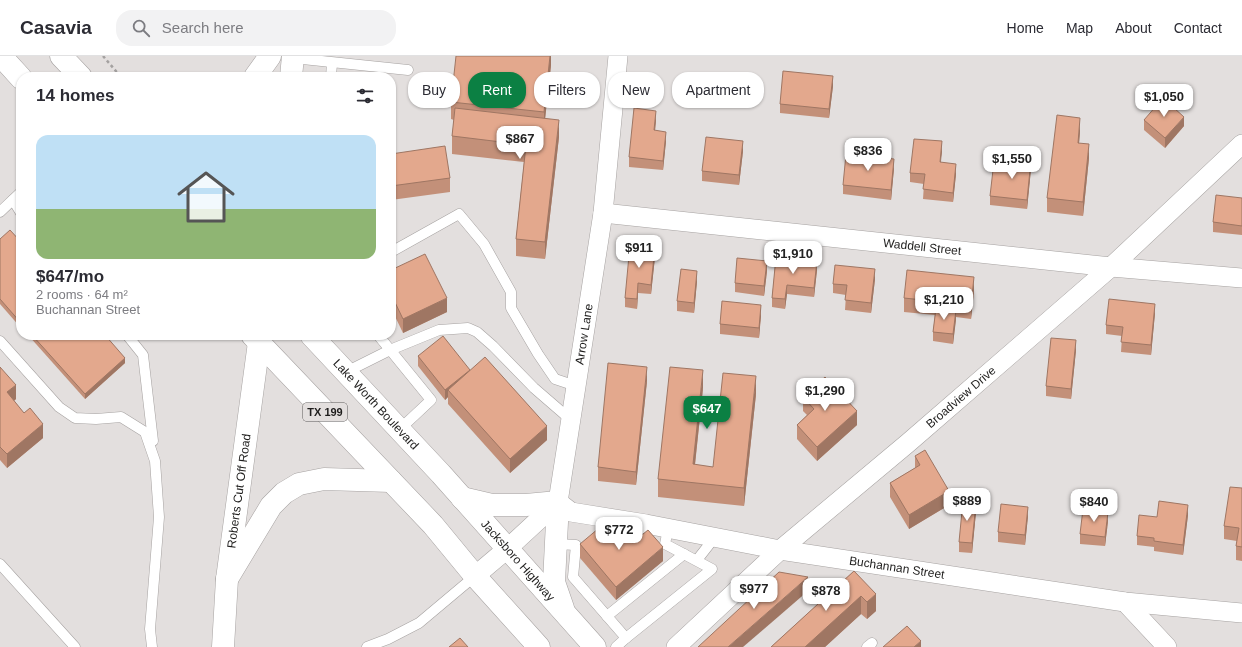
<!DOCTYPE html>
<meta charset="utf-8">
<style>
:root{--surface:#fff;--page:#f2f2f3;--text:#2b2b33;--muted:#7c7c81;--line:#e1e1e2;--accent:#0b8043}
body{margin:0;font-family:Arial,sans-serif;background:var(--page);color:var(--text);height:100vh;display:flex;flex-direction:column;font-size:15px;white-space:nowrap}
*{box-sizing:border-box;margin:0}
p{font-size:13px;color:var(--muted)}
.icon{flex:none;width:22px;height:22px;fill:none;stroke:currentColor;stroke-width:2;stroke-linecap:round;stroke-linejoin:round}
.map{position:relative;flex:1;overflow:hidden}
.side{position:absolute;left:16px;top:16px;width:380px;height:268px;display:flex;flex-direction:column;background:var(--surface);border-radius:16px;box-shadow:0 1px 3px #0004}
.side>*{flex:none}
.top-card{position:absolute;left:408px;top:16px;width:380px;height:36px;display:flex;gap:8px}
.price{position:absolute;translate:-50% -34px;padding:0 9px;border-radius:8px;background:#fff;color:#222;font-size:13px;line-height:26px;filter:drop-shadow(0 1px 2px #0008)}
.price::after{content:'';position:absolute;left:50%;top:24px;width:12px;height:9px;margin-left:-6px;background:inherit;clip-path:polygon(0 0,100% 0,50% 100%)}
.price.on{background:var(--accent);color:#fff}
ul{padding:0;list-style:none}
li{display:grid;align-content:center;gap:8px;height:212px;padding:0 20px}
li+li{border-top:1px solid var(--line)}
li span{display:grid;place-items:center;height:124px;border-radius:12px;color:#555}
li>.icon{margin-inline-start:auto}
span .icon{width:72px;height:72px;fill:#fffc;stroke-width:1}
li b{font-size:17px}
h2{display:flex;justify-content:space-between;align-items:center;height:48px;padding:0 20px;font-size:17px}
.tag{padding:0 14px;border-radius:16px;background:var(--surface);box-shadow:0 1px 3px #0004;font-size:14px;line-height:36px}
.tag.on{background:var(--accent);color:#fff}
header{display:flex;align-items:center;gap:24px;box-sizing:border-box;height:56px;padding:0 20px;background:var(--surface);border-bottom:1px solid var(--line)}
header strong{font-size:19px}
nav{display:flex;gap:22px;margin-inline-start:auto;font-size:14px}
.search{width:280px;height:36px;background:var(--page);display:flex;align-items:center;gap:10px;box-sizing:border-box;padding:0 14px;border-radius:16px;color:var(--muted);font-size:15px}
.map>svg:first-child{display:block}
</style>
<header>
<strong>Casavia</strong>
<div class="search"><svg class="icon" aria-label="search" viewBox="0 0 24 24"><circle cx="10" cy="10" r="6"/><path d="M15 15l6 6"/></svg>Search here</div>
<nav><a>Home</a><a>Map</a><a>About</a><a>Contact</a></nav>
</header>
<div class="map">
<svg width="1242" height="591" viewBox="0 0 1242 591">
<rect width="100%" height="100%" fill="#e3dfde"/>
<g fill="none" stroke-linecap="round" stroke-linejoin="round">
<g stroke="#a6a2a1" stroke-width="11">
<g id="service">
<polyline points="293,2 408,14"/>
<polyline points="331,21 332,7"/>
<polyline points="13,144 21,157"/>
<polyline points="0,156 21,136"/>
<polyline points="391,196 459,158 484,188 511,236 511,252 538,298 555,323 576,330"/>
<polyline points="127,279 143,299 153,385"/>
<polyline points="378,279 431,344 400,373"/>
<polyline points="0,285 59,351 75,362 96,363 121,361 145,376 155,405 159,461 150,573 152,591"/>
<polyline points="346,316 390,294 439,274 468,272 477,276 493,290 534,332 571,364"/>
<polyline points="556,488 576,489 573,521 626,582 616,591"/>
<polyline points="697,504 715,481"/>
<polyline points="0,508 75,591"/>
<polyline points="607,560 684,498"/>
<polyline points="626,582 712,513 665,488 668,473"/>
<polyline points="367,591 388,583 419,567 475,520"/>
<polyline points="867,591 872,587"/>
</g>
</g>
<g stroke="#a6a2a1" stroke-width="20">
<g id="minor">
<path id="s1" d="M603 157 1111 211 1242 222"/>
<path id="s2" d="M558 446 571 456 646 468 780 494 1125 546 1242 557"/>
<path id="s3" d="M475 520 507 493 558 446 603 157 618 0"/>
<polyline points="1125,546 1167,591"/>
<path id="s4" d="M676 591 780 494 908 387 1111 211 1242 88"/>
</g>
</g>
<g stroke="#a6a2a1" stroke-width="23">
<g id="tertiary">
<polyline points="291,21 293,0"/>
<path id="s5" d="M223 591 227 523 260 279"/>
</g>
</g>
<g stroke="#a6a2a1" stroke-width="23">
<g id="primary">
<polyline points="1,0 21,22"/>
<polyline points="61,0 81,21"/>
<polyline points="255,21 270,0"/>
<polyline points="252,279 433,469 475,520 539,591"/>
<path id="s6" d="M311 279 441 418 595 591"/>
<polyline points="462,442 492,449 526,449 558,446 554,526 563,552"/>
<polyline points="227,523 271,450 284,437 299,428 324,423 391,425"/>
</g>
</g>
<polyline stroke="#a4a1a0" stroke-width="2.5" stroke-dasharray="3 3" stroke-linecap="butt" points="103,0 121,21"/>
<use href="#service" stroke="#fff" stroke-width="10"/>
<use href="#minor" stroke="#fff" stroke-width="19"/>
<use href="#tertiary" stroke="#fff" stroke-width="22"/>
<use href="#primary" stroke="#fff" stroke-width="22"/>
</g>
<g fill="#c39079">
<polygon points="551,0 551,9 545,62 559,81 545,203 516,200 516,183 524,106 452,98 452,80 454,64 451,63 451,46"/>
<polygon points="833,30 829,62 780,57 780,48"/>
<polygon points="656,64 655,75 666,85 663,114 629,111 629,101"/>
<polygon points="1144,64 1184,70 1165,92 1144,74"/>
<polygon points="1080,75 1079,87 1089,102 1083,160 1047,156 1047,142"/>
<polygon points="743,95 739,129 702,125 702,115"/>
<polygon points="942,95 940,107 956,118 953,146 923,143 924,128 910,126 910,117"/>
<polygon points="391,98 450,122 450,136 391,144"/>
<polygon points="894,112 891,144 843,138 843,129"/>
<polygon points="1031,113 1027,153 990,149 990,140"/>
<polygon points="1242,142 1242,179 1213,176 1213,166"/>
<polygon points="0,183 21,186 21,272 0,248"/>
<polygon points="655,201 651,238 638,237 637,253 625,251 625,242"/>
<polygon points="776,201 817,214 814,241 787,238 785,253 772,251 772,242"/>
<polygon points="391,214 447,256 403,277 391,252"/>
<polygon points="767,215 764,240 735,236 735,227"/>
<polygon points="875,223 871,257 845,254 846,239 833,237 833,228"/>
<polygon points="697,225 694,257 677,255 677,245"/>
<polygon points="974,235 971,263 956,261 953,288 933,285 933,276 935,259 904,256 904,242"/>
<polygon points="1155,257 1151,299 1121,296 1122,280 1106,278 1106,269"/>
<polygon points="761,259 759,282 720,278 720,268"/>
<polygon points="28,279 105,279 125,307 85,343"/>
<polygon points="1076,294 1071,343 1046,340 1046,330"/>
<polygon points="418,300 470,314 547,384 510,417 448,348 448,341 445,344 418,310"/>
<polygon points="0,311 16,343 14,345 43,382 7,412 0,404"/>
<polygon points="647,325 636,429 598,425 598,411"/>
<polygon points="703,332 695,409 713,411 756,338 744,450 658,441 658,423"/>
<polygon points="803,341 857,369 817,405 797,383 797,369 807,359 803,355"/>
<polygon points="915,400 949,449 909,473 890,441 890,427 915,412"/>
<polygon points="1242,432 1242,505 1236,504 1236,490 1237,485 1224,483 1224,470"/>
<polygon points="976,456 972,497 959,496 959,486"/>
<polygon points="1188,459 1183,499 1154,495 1154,491 1137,489 1137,480 1157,461"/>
<polygon points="1028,460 1025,489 998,486 998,476"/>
<polygon points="1108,465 1105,490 1080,488 1080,478"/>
<polygon points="632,487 663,505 616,544 580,502 580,488"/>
<polygon points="854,515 876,555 867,563 861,558 825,591 771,591"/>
</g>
<g fill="#9f7663">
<polygon points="550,0 551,0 551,9 544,73 544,56"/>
<polygon points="833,20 833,30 829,62 829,53"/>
<polygon points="656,55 656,64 654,84 654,74"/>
<polygon points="1184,61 1184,70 1165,92 1165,82"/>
<polygon points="1080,62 1080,75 1078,101 1078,87"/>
<polygon points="559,64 559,81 545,203 545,186"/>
<polygon points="666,76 666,85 663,114 663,105"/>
<polygon points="743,85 743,95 739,129 739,119"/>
<polygon points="942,85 942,95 940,116 940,106"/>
<polygon points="1089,88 1089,102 1083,160 1083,146"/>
<polygon points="894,103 894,112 891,144 891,134"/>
<polygon points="1031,104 1031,113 1027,153 1027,144"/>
<polygon points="956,108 956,118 953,146 953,137"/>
<polygon points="655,191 655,201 651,238 651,229"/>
<polygon points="767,205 767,215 764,240 764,230"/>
<polygon points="817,205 817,214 814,241 814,232"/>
<polygon points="875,213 875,223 871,257 871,247"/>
<polygon points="697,215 697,225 694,257 694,247"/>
<polygon points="974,221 974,235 971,263 971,249"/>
<polygon points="638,227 638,237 637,253 637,243"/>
<polygon points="787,229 787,238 785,253 785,243"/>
<polygon points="447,242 447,256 403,277 403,263"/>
<polygon points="1155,248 1155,257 1151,299 1151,289"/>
<polygon points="761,249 761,259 759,282 759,272"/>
<polygon points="956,254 956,264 953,288 953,278"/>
<polygon points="1076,284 1076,294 1071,343 1071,333"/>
<polygon points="125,302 125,307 85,343 85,338"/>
<polygon points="647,311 647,325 636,429 636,416"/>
<polygon points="470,314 448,334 448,341 445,344 445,334"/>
<polygon points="703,314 703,332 693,426 693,408"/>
<polygon points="756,320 756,338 744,450 744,432"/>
<polygon points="16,329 16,343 7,350 7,336"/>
<polygon points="857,355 857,369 817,405 817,391"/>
<polygon points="43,368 43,382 7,412 7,398"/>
<polygon points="547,370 547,384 510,417 510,403"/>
<polygon points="949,435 949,449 909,473 909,459"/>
<polygon points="976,447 976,456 972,497 972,487"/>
<polygon points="1188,449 1188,459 1183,499 1183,489"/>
<polygon points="1028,451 1028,460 1025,489 1025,479"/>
<polygon points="1108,456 1108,465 1105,490 1105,481"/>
<polygon points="663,491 663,505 616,544 616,531"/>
<polygon points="808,521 808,535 743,591 728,591"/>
<polygon points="876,538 876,555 867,563 867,546"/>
<polygon points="861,540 861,558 825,591 805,591"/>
<polygon points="921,585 921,591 914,591"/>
</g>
<g fill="#e3a88d" stroke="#9f7663">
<polygon points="456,0 550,0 544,56 451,46"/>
<polygon points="783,15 833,20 829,53 780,48"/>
<polygon points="1163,42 1184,61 1165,82 1144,64"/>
<polygon points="455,52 559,64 545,186 516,183 526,89 452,80"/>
<polygon points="634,52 656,55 654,74 666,76 663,105 629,101"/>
<polygon points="1057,59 1080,62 1078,87 1089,88 1083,146 1047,142"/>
<polygon points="706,81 743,85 739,119 702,115"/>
<polygon points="914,83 942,85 940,106 956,108 953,137 923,133 925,118 910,117"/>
<polygon points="445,90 450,122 391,130 391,98"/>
<polygon points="846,98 894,103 891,134 843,129"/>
<polygon points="1009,101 1031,104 1027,144 990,140 993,114 1008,115"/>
<polygon points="1216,139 1242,142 1242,170 1213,166"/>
<polygon points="10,174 21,186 21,267 0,243 0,183"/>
<polygon points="630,189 655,191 651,229 638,227 637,243 625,242"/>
<polygon points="425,198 447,242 403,263 391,238 391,214"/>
<polygon points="776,201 817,205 814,232 787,229 785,243 772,242"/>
<polygon points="737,202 767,205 764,230 735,227"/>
<polygon points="835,209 875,213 871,247 845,244 847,229 833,228"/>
<polygon points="681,213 697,215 694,247 677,245"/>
<polygon points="907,214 974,221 971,249 904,242"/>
<polygon points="1109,243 1155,248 1151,289 1121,286 1123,271 1106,269"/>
<polygon points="722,245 761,249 759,272 720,268"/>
<polygon points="936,252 956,254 953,278 933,276"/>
<polygon points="32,279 105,279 125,302 85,338"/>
<polygon points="443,280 470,314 445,334 418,300"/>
<polygon points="1051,282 1076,284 1071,333 1046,330"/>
<polygon points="485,301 547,370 510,403 448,334"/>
<polygon points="608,307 647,311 636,416 598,411"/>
<polygon points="0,311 16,329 7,336 24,357 30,352 43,368 7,398 0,391"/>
<polygon points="670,311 703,314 693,408 713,411 723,317 756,320 744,432 658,423"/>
<polygon points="825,321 857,355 817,391 797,369 814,353 803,341"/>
<polygon points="925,394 949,435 909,459 890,427 920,409 915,400"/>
<polygon points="1230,431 1242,432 1242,491 1236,490 1239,472 1224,470"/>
<polygon points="963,445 976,447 972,487 959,486"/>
<polygon points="1159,445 1188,449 1183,489 1154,485 1154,482 1137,480 1139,459 1157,461"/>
<polygon points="1001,448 1028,451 1025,479 998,476"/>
<polygon points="1083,453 1108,456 1105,481 1080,478"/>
<polygon points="611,462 632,487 648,474 663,491 616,531 580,488"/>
<polygon points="854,515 876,538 867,546 861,540 805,591 771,591"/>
<polygon points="779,516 808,521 728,591 698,591"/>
<polygon points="907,570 921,585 914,591 883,591"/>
<polygon points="460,582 468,591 449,591"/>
</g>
<g text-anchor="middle" stroke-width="3.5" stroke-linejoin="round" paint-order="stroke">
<rect fill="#e3dfde" stroke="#595756" stroke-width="1" x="303" y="347" width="44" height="18" rx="3"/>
<g font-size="11" font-weight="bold" fill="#1e1d1c">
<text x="325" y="360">TX 199</text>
</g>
<g font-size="12" fill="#1e1d1c" stroke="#e3dfde">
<text dy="4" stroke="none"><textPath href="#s1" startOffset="321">Waddell Street</textPath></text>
<text dy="4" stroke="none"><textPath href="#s3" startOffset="281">Arrow Lane</textPath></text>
<text dy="4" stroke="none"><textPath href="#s4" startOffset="379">Broadview Drive</textPath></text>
<text dy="4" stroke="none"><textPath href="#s6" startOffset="95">Lake Worth Boulevard</textPath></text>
<text dy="4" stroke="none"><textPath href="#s5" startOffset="157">Roberts Cut Off Road</textPath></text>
<text dy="4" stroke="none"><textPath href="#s6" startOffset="306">Jacksboro Highway</textPath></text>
<text dy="4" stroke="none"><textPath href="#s2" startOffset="347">Buchannan Street</textPath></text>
</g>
</g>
</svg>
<b class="price" style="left:1164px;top:62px">$1,050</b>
<b class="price" style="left:520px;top:104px">$867</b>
<b class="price" style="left:868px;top:116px">$836</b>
<b class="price" style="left:1012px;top:124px">$1,550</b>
<b class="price" style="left:639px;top:213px">$911</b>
<b class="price" style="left:793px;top:219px">$1,910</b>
<b class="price" style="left:944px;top:265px">$1,210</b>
<b class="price" style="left:825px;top:356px">$1,290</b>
<b class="price on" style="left:707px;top:374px">$647</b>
<b class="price" style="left:967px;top:466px">$889</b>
<b class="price" style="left:1094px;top:467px">$840</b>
<b class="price" style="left:619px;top:495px">$772</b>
<b class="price" style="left:754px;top:554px">$977</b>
<b class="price" style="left:826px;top:556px">$878</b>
<div class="top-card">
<a class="tag">Buy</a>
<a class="tag on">Rent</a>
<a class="tag">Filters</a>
<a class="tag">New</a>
<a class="tag">Apartment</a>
</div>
<section class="side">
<h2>14 homes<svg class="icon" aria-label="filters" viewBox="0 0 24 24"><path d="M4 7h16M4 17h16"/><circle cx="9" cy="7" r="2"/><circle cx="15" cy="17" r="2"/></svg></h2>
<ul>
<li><span style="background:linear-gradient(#bfe0f5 60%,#8fb573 0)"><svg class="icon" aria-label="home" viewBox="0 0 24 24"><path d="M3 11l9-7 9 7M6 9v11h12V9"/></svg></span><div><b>$647/mo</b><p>2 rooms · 64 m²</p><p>Buchannan Street</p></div></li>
</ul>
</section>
</div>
